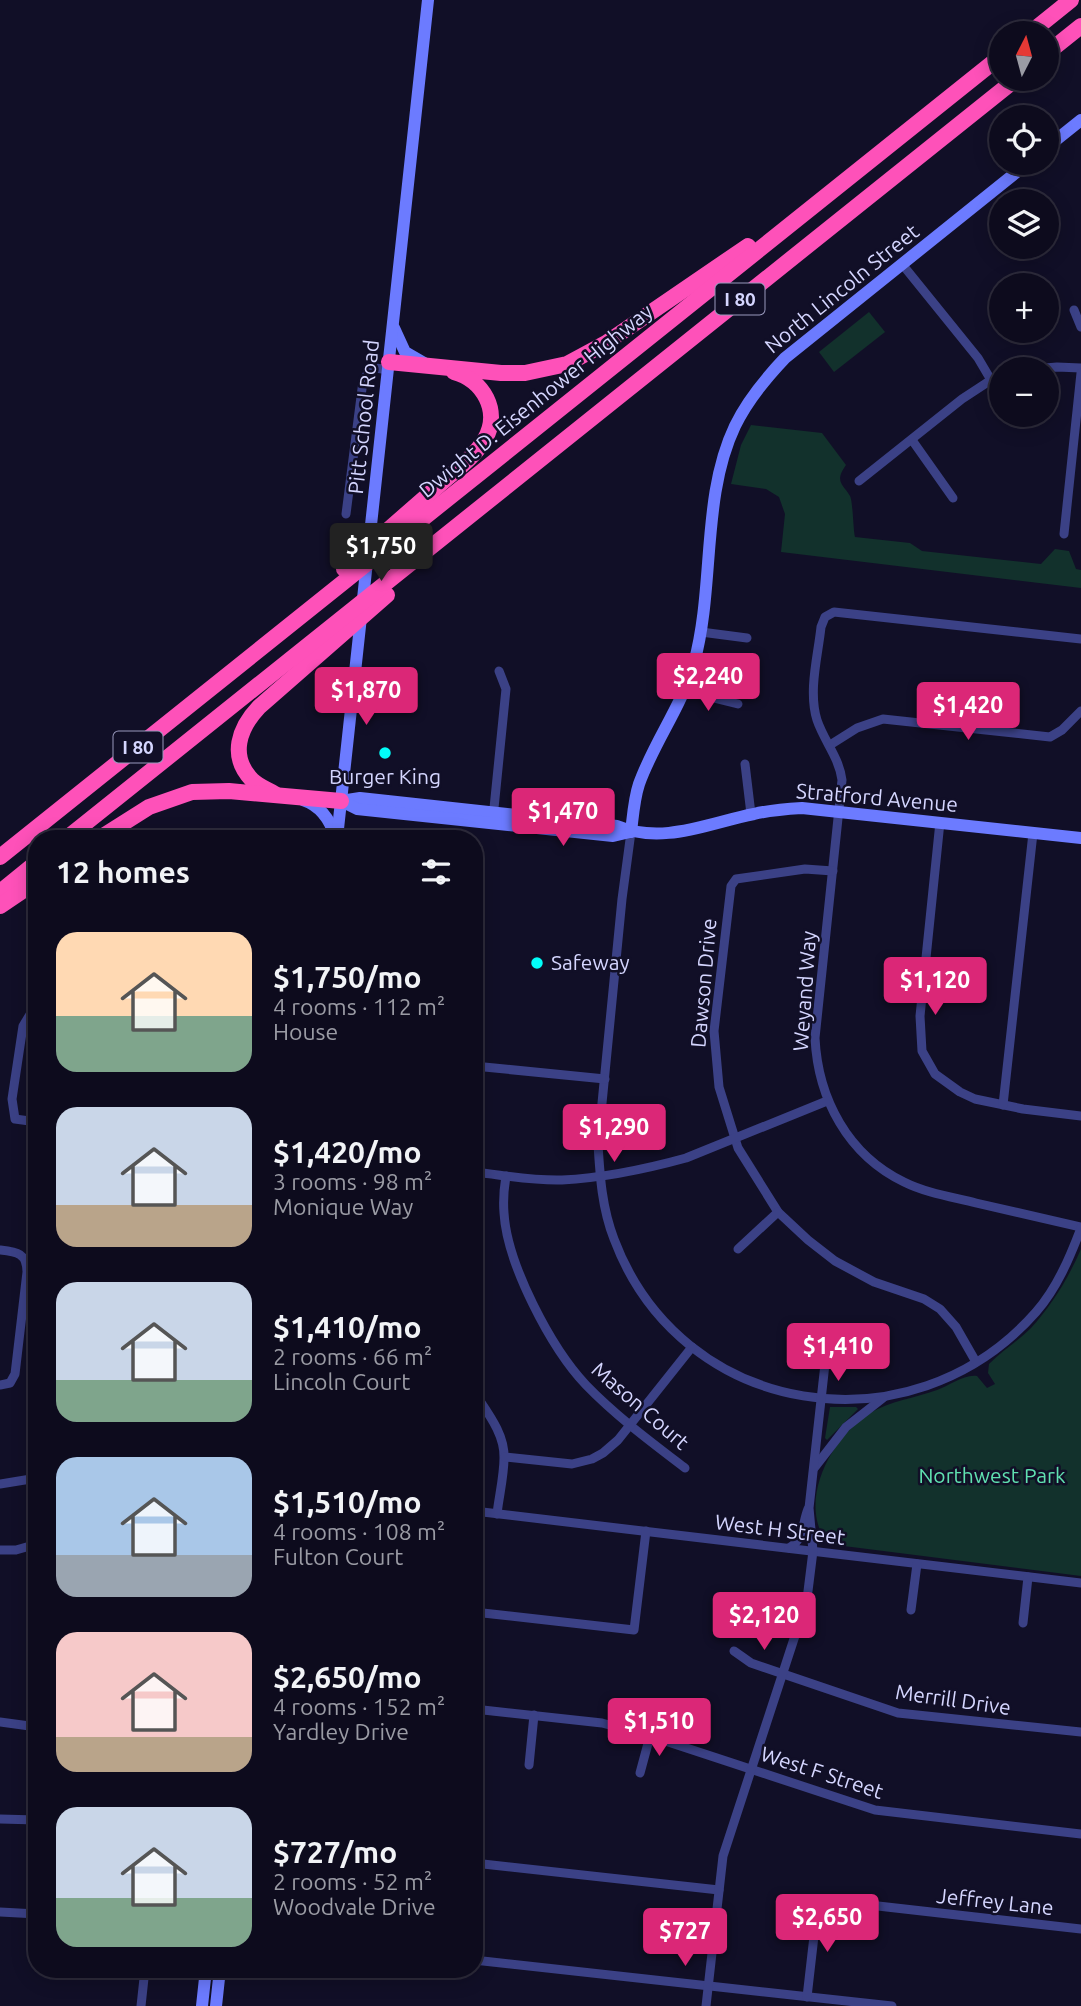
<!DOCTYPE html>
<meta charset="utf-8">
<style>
:root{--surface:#0d0b1d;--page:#1b192a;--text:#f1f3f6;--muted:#9a9ba4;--line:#2d2b3b;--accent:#db2777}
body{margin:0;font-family:Ubuntu,sans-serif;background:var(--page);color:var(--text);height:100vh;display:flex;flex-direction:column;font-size:26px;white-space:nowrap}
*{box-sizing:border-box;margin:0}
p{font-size:23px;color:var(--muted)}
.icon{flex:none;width:38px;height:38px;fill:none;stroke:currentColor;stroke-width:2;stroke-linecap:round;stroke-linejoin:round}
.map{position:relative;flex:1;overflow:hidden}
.sheet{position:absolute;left:28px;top:830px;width:455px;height:1148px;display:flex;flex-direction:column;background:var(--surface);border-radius:28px;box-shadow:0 4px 18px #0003,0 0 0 2px var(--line)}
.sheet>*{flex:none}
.needle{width:46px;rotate:6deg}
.buttons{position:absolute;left:989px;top:21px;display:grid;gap:14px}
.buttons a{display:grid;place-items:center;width:70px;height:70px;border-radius:50%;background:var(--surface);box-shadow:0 4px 18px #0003,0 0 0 2px var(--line);font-size:35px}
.price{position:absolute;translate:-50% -60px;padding:0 16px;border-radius:7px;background:var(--accent);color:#fff;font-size:23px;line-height:46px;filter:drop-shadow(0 2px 4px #0008)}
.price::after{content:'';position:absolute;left:50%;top:42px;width:21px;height:16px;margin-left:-10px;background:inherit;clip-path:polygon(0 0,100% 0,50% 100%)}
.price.on{background:#222;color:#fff}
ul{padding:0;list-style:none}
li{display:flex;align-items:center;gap:21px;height:175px;padding:0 28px}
li span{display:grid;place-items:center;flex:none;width:196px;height:140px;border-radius:21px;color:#555}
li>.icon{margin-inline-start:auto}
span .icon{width:84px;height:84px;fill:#fffc;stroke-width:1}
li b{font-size:30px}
h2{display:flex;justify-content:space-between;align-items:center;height:84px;padding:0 28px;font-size:30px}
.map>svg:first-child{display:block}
</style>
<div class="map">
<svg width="1081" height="2006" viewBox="0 0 1081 2006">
<rect width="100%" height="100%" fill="#110f27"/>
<g fill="#12312c">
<polygon points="869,312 885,332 834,372 819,352"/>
<path d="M751 425 822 433 846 465C834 482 843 484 850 496 853 502 853 528 855 537L910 543 922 551 1041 564 1055 549 1069 551 1076 569 1081 570V588L781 552 785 514 779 497 766 489 731 484 741 445Z"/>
<path d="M1081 1249V1576L828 1544C796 1503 831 1437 870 1413 890 1401 915 1398 937 1390 949 1386 964 1374 977 1376L987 1388 995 1384 988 1373 989 1364C1002 1351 1018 1341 1031 1328 1052 1305 1069 1277 1081 1249Z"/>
<polygon points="830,1407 856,1407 858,1409 827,1440 825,1438"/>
</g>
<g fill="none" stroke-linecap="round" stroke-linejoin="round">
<g stroke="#3b4186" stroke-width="9">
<polyline points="902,264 978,358 991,380"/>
<polyline points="1074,310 1081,327"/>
<polyline points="1034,369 1057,367 1081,368"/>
<polyline points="912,440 953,498"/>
<polyline points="859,481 962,399 991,380 1001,377"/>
<polyline points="346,514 363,381 369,371 376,368 388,370"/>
<polyline points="1064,534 1081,373"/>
<polyline points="701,632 747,638"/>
<path d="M1081 639 834 612 825 617 821 627C818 656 808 691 817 720 824 741 839 757 842 780L815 1038C818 1099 848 1155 904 1182 926 1193 952 1197 976 1203 1011 1211 1046 1219 1081 1227"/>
<polyline points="685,691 738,704"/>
<polyline points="830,745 857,728 883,719 1050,737 1062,730 1081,711"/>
<polyline points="745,764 751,814"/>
<polyline points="493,818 506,689 499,671"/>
<polyline points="940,822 920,1016 922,1051 935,1074 960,1092 975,1099 1023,1109 1081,1116"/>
<path d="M631 832 622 899 598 1144C600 1177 602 1208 614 1239 681 1418 911 1454 1036 1312 1057 1288 1070 1257 1081 1228"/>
<polyline points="833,871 805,869 736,879 731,886 714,1031 719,1087 738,1148 778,1212 808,1240 835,1261 874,1282 924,1299 940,1309 956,1327 976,1362"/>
<polyline points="37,1003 23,1026 12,1099 15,1119 37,1122"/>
<polyline points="474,1066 605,1079"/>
<polyline points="1003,1105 1033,833"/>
<path d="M474 1172C503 1175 532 1181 562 1180 602 1178 646 1169 686 1158L827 1101"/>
<path d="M506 1176C504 1188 503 1201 504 1213 507 1264 551 1348 586 1385 616 1416 651 1442 685 1468"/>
<polyline points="738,1249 778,1212"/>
<path d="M0 1250C17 1252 27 1253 27 1272L15 1374 10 1383 0 1385"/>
<path d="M474 1392C487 1412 505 1434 504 1458 504 1476 499 1496 497 1514"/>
<polyline points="505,1457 572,1464 592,1459 603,1453 618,1440 692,1347"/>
<polyline points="815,1467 846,1427 883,1398"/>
<polyline points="0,1484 37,1478"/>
<polyline points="474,1511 1081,1583"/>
<path d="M789 1548C804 1540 802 1524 808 1509"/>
<polyline points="0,1550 16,1550 37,1544"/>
<polyline points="911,1610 917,1564"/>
<polyline points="474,1612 634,1630 646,1531"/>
<polyline points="33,1623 37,1616"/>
<polyline points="1023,1623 1028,1577"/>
<polyline points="734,1651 751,1663 898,1713 1081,1732"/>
<polyline points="474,1709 602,1723 650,1736 875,1810 1081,1834"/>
<polyline points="0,1722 37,1727"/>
<polyline points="529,1765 534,1715"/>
<polyline points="640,1773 650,1736"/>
<polyline points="0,1819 37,1820"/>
<polyline points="474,1863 719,1890"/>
<polyline points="0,1912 37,1914"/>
<polyline points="474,1960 892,2006"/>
<polyline points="807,1997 817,1910 822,1902 834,1901 1081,1929"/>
<polyline points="141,2006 145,1969"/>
<polyline points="706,2006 723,1856 807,1599 813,1551 809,1508 825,1364"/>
</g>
<g stroke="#6c7bff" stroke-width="12">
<polyline points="1046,148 1081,120"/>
<polyline points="394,328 405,352 424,363"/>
<path d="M303 800C321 806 330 819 335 837"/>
<path d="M341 801 360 798 617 826C663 845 708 823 754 814 770 810 786 809 802 808L1081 838"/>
<polyline points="341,801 357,809 613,836 630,832"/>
<path d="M631 832C633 816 634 799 639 784 654 742 682 706 694 663 715 587 701 497 735 426 747 401 766 378 785 358L1028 163"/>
<polyline points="337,838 428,0"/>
<polyline points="202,2006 206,1969"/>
<polyline points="216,2006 220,1969"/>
</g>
<g stroke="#fe51b9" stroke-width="16">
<polyline points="1030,33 1071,0"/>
<polyline points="1046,54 1081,26"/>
<polyline points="389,362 501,373 525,373 567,364 606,343 748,246"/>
<path d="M344 569C374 542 405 515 436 488 452 473 474 458 485 439 501 411 483 380 454 372"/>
<path d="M275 794C267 789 259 787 252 780 229 756 239 728 259 707L387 595"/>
<polyline points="67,838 1016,79"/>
<polyline points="100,838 149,807 192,792 229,791 341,801"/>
<polyline points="0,857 1001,56"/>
<polyline points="0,892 37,862"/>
<polyline points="0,906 37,881"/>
</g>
</g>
<g fill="#02fef9" stroke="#110f27" stroke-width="2.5">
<circle cx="385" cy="753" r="7"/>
<circle cx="537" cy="963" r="7"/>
</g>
<g text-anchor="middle" stroke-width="5" stroke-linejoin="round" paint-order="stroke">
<g fill="#110f27" stroke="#9a9abe" stroke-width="2">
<rect x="715.5" y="283.5" width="49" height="31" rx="5"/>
<rect x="113.5" y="731.5" width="49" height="31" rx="5"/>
</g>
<g font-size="19" font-weight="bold" fill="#d5d6ff">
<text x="740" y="306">I 80</text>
<text x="138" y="754">I 80</text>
</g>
<g font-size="21" fill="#d5d6ff" stroke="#110f27">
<text transform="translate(842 289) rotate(-39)" y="7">North Lincoln Street</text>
<text transform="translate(536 401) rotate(-39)" y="7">Dwight D. Eisenhower Highway</text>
<text transform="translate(364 417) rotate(-84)" y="7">Pitt School Road</text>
<text transform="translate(877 798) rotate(5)" y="7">Stratford Avenue</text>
<text transform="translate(704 983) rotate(-85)" y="7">Dawson Drive</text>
<text transform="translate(805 991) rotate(-86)" y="7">Weyand Way</text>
<text transform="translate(640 1406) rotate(41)" y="7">Mason Court</text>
<text transform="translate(780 1530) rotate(7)" y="7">West H Street</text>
<text transform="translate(953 1700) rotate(8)" y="7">Merrill Drive</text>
<text transform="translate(822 1773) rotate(18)" y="7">West F Street</text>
<text transform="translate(995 1902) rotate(6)" y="7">Jeffrey Lane</text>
</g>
<g font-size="21" fill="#d5d6ff" stroke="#110f27">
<text x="385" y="784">Burger King</text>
<text x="551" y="970" text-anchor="start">Safeway</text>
</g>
<g font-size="21" fill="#60e0b0" stroke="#110f27">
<text x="992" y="1483">Northwest Park</text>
</g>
</g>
</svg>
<div class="buttons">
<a><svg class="needle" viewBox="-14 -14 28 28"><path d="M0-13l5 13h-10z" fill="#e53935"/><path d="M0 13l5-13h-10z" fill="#9a9ba4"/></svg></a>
<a><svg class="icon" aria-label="locate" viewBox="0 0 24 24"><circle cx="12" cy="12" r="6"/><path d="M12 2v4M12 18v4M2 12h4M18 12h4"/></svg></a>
<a><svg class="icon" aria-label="layers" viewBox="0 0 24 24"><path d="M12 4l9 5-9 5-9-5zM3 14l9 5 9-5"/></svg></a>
<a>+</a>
<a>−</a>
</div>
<b class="price on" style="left:381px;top:583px">$1,750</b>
<b class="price" style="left:708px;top:713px">$2,240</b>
<b class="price" style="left:366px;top:727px">$1,870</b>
<b class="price" style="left:968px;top:742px">$1,420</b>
<b class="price" style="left:563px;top:848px">$1,470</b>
<b class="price" style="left:935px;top:1017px">$1,120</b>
<b class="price" style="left:614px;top:1164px">$1,290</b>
<b class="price" style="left:838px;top:1383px">$1,410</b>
<b class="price" style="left:764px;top:1652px">$2,120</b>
<b class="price" style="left:659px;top:1758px">$1,510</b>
<b class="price" style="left:827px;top:1954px">$2,650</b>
<b class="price" style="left:685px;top:1968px">$727</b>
<section class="sheet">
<h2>12 homes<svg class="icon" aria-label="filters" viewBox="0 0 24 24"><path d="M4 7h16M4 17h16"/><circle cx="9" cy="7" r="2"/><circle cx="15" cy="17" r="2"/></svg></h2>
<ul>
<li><span style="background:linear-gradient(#ffd9b3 60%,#7fa58c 0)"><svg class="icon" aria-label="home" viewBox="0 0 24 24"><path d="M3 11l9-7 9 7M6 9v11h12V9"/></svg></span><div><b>$1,750/mo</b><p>4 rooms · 112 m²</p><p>House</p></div></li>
<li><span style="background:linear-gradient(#c9d6e8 70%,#b9a48a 0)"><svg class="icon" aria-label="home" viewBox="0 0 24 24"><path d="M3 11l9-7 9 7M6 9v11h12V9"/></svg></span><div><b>$1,420/mo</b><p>3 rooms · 98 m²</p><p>Monique Way</p></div></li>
<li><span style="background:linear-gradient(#c9d6e8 70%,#7fa58c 0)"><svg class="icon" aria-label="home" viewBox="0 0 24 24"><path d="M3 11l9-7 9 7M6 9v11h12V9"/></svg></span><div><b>$1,410/mo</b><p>2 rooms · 66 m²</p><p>Lincoln Court</p></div></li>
<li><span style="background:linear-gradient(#a9c7e8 70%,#9aa5b1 0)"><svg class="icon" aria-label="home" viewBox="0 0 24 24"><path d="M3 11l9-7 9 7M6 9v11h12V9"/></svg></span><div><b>$1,510/mo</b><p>4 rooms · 108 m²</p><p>Fulton Court</p></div></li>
<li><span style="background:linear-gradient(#f6c9c9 75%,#b9a48a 0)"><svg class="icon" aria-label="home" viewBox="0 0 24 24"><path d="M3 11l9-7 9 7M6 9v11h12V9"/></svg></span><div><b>$2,650/mo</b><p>4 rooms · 152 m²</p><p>Yardley Drive</p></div></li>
<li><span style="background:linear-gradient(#c9d6e8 65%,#7fa58c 0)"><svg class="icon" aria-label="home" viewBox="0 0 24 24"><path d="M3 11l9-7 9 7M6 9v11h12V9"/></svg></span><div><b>$727/mo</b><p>2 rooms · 52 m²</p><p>Woodvale Drive</p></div></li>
</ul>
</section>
</div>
